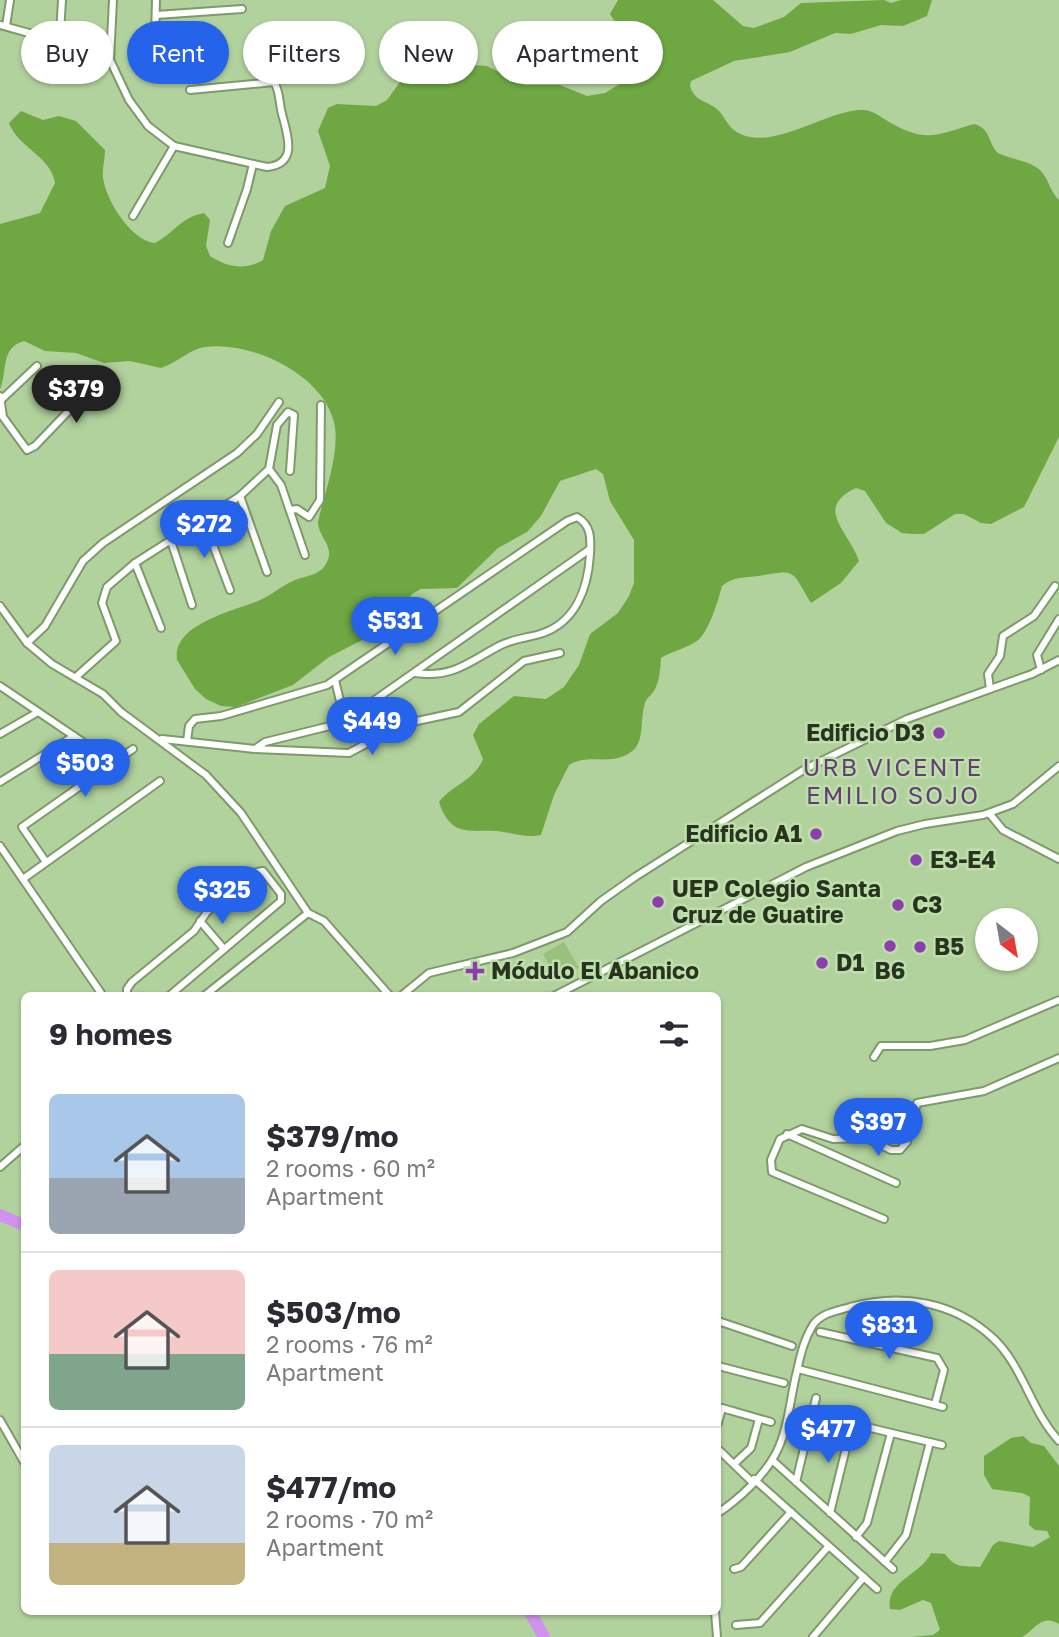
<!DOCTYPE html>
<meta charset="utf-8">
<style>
:root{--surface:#fff;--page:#f7f7f7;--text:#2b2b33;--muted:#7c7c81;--line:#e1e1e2;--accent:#2563eb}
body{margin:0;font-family:"Golos Text",sans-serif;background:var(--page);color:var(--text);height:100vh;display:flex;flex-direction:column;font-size:26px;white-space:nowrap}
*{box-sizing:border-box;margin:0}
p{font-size:23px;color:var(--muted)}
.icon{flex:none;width:38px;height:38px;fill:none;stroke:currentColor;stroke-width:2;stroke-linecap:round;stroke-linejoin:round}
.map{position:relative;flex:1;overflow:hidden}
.drawer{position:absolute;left:21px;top:992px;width:700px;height:623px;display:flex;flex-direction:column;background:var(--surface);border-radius:10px;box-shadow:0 2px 5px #0004}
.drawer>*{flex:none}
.banner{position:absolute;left:21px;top:21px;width:700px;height:63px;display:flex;gap:14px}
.needle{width:46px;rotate:149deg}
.tools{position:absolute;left:975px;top:908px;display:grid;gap:14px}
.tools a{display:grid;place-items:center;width:63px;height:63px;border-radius:50%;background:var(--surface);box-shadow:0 2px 5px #0004;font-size:35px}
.price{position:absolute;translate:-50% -60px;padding:0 16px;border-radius:24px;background:var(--accent);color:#fff;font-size:23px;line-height:46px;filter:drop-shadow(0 2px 4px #0008)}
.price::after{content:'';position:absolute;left:50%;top:42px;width:21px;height:16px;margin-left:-10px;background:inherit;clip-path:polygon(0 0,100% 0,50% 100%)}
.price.current{background:#222;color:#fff}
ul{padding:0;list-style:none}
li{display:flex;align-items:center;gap:21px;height:175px;padding:0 28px}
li+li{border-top:2px solid var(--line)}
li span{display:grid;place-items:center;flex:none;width:196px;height:140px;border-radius:10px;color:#555}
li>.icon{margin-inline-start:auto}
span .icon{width:84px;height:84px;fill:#fffc;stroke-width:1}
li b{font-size:30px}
h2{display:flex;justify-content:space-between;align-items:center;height:84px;padding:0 28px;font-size:30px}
.tag{padding:0 24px;border-radius:32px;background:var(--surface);box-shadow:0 2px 5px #0004;font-size:24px;line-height:63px}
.tag.current{background:var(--accent);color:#fff}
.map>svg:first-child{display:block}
</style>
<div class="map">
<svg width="1059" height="1637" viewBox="0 0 1059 1637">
<rect width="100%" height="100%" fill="#b1d29d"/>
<polygon fill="#98c17e" points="564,942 579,968 558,980 543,954"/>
<g fill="#6fa843">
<path d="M618 0H713L743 26 754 28 784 17 801 3 884 0 891 3 901 0H932L927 16 903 26 881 25 851 34 835 33 790 52 734 61 691 81 690 86C695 102 706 100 717 109 724 115 727 125 734 130 768 156 828 108 864 110 876 111 882 119 893 124 926 143 940 134 974 124 991 128 988 144 998 153 1012 160 1036 161 1044 175 1050 184 1051 192 1059 200V437L1024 507 991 524 981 523 964 514H955L924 534H912L902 533 886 523 865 491 856 488C813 508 849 531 859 561L841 583 811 603C791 570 797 569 759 576 744 578 735 576 722 586 718 601 709 632 697 641 685 649 672 651 661 658 660 670 660 680 654 691 651 696 646 698 645 703 638 725 649 750 618 758 600 762 586 755 569 765L554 795 541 835C527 838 517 834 503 832 475 827 452 842 439 802 452 785 475 780 483 759L473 735 479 724 514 696 546 699 564 687 579 665 590 634 618 613 629 596 634 583V540L610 501 603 474 596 469 560 481 541 516 527 532 498 548 457 588 421 589 412 594 402 610 376 633 329 657 293 685 236 707 221 706 206 699 195 689 177 660C172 624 234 611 258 601 271 596 282 585 295 580 308 575 320 576 327 562 335 546 318 537 318 522 324 494 341 451 334 422 322 374 252 341 205 347 188 350 177 363 161 368L130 361 104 363 76 353 45 351 24 341C0 348 8 370 0 389V224L40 213 55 183C51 156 18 148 9 123L21 111 43 120 59 116 76 121 105 150C105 160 102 169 103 178 106 200 131 241 155 243 174 233 181 217 204 213L210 220 206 246 210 256C227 267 245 271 263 260L271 231 285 206 325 188 330 166 318 131 328 108 337 104 376 106 387 100 400 82 409 76 425 71 451 72 472 65 487 66 525 85H560L587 96 605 93 633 76C641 47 624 37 610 14Z"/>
<path d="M1023 1436 1031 1443 1044 1446 1059 1466V1624C1041 1613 1034 1631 1022 1637 1016 1637 925 1637 911 1637L933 1635 940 1630 931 1603 923 1600 900 1610 890 1609C885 1581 922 1574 931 1553L945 1554C957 1570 963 1565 980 1567L993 1545 999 1541 1033 1547 1050 1537 1047 1531 1035 1530 1029 1525 1030 1497 1022 1493 992 1489 984 1475V1456L1011 1438Z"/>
</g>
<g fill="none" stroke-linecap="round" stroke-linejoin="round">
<g stroke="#d091ef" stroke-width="12">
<polyline points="0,1215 24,1225"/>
<polyline points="530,1612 544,1637"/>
</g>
<g stroke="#7d9b6a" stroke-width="10">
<g id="minor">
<path d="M113 0 110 60 129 100 148 126 174 146 267 167C299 164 287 134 282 114 279 103 280 91 274 82L190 90"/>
<polyline points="156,15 242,9"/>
<polyline points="0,25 29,33 62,51 110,54"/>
<polyline points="6,26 10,0"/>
<polyline points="155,38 156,0"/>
<polyline points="54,47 60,33 62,0"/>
<polyline points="133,216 174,146"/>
<polyline points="228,243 247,189 253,164"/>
<polyline points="0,396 3,417 27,450 35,446 105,373"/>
<polyline points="2,399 37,366"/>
<polyline points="269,469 281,485 305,555"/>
<polyline points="240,496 267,572"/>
<polyline points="290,510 297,509 309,517 320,500 321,405"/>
<polyline points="204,521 230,590"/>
<polyline points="171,541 192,605"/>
<polyline points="135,563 161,628"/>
<polyline points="0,606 27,643 52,664 103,694 121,712 206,775 241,813 308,913 324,921 390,996"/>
<polyline points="27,643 45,626 83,561 103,543 237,453 257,434 279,402"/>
<polyline points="1041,670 1037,655 1059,619"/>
<polyline points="77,676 116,641 102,603 107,587 135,563 240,496 269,469 277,425 288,412 294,415 290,471"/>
<polyline points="335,680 345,722"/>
<polyline points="0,686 93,749"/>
<polyline points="990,689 988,674 1000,656 1003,636 1034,616 1055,586"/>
<polyline points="0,734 38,712"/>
<polyline points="162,739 255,749 349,753 403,724 459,712 524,661 560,653"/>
<path d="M187 741 189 726 195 719 221 716 327 685 567 521 577 517C591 525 591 538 590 554 588 588 576 623 540 634 526 638 512 639 499 646 467 663 453 678 415 673"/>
<polyline points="255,749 265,742 342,723 590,549"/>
<polyline points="0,782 74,736"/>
<polyline points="989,813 1003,830 1059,859"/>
<polyline points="0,846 103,996"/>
<polyline points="46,862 22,827 133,749"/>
<polyline points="23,879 160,781"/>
<polyline points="200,921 224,949"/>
<polyline points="127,996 127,989 132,982 194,931 207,912 252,873 263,871 281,894 281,901 169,996"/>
<polyline points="204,996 308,913"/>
<polyline points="401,996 429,973 513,953 567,932 601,901 635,877 805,769 907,719 1032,674 1059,660"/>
<polyline points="554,996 806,867 897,831 925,824 983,815 1013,804 1059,766"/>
<polyline points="874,1057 881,1046 930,1046 965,1040 1059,1000"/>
<polyline points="787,1134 896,1183"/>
<polyline points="0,1167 24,1146"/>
<polyline points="884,1219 772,1172 771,1160 780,1139 802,1129 833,1139 867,1138 891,1150 900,1150 907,1142 917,1103 984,1091 1059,1058"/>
<polyline points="718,1321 792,1346"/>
<polyline points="820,1332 937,1358 944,1370 935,1404"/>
<polyline points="718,1366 784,1383"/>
<polyline points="798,1369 943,1407"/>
<polyline points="812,1414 942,1445"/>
<polyline points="0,1420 24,1462"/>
<polyline points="718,1423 722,1408 771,1422"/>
<polyline points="718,1449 752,1482"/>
<polyline points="772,1460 893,1569"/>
<polyline points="734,1464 751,1448 759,1419"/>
<polyline points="754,1479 877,1589"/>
<polyline points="796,1482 816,1398"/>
<path d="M718 1513C738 1500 765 1475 776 1453 788 1430 790 1400 796 1375 800 1358 803 1341 813 1325 821 1313 837 1311 850 1307 901 1293 953 1301 993 1338 1023 1366 1031 1411 1059 1441"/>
<polyline points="830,1513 852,1424"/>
<polyline points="856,1537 867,1523 891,1433"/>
<polyline points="885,1562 906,1535 930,1442"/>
<polyline points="734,1569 741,1567 791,1512"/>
<polyline points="715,1612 717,1637"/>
<polyline points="736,1625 760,1623 828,1547"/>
<polyline points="813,1637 864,1577"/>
</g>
</g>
<use href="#minor" stroke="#fff" stroke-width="6"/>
</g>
<g fill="#8c3eaf" stroke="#bedfaa" stroke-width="2.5">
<circle cx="939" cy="733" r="7"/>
<circle cx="816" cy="834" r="7"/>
<circle cx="916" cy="860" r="7"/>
<circle cx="658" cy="902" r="7"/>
<circle cx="898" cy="905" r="7"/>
<circle cx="890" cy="946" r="7"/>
<circle cx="920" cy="947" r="7"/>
<circle cx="822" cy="963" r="7"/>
<path d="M471.5 960.5h7v7h7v7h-7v7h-7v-7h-7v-7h7z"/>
</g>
<g text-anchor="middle" stroke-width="5" stroke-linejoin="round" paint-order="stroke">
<g font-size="23" font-weight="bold" fill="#283420" stroke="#bedfaa" text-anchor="start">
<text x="925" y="741" text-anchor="end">Edificio D3</text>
<text x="802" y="842" text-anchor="end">Edificio A1</text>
<text x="930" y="868">E3-E4</text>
<text x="672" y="897">UEP Colegio Santa<tspan x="672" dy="26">Cruz de Guatire</tspan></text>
<text x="912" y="913">C3</text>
<text x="934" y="955">B5</text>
<text x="836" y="971">D1</text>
<text x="491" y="979">Módulo El Abanico</text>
<text x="890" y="979" text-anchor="middle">B6</text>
</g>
<g font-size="24" letter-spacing="2" fill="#633d76" stroke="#bedfaa">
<text x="893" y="776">URB VICENTE<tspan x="893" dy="28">EMILIO SOJO</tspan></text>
</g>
</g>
</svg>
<div class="tools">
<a><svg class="needle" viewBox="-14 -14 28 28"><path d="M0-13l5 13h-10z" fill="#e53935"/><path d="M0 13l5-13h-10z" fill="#7c7c81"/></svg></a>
</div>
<b class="price current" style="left:76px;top:425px">$379</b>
<b class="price" style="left:204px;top:560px">$272</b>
<b class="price" style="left:395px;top:657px">$531</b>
<b class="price" style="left:372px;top:757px">$449</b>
<b class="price" style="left:85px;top:799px">$503</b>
<b class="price" style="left:222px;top:926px">$325</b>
<b class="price" style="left:878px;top:1158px">$397</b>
<b class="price" style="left:889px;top:1361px">$831</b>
<b class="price" style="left:828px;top:1465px">$477</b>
<div class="banner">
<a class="tag">Buy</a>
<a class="tag current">Rent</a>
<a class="tag">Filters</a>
<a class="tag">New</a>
<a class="tag">Apartment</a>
</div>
<section class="drawer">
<h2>9 homes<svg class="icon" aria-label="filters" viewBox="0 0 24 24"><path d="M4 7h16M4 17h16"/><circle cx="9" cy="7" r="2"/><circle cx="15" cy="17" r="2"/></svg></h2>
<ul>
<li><span style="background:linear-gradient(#a9c7e8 60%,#9aa5b1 0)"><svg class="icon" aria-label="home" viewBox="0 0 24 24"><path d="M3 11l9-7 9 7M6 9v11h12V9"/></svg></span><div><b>$379/mo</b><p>2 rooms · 60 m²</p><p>Apartment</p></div></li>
<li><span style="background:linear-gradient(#f6c9c9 60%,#7fa58c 0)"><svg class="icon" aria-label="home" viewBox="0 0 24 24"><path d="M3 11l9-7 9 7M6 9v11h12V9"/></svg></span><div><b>$503/mo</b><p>2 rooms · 76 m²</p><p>Apartment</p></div></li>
<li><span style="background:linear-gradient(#c9d6e8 70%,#c2b280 0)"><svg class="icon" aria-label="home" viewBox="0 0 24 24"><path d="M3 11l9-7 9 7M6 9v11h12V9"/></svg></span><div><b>$477/mo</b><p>2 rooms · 70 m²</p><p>Apartment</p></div></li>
</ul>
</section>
</div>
